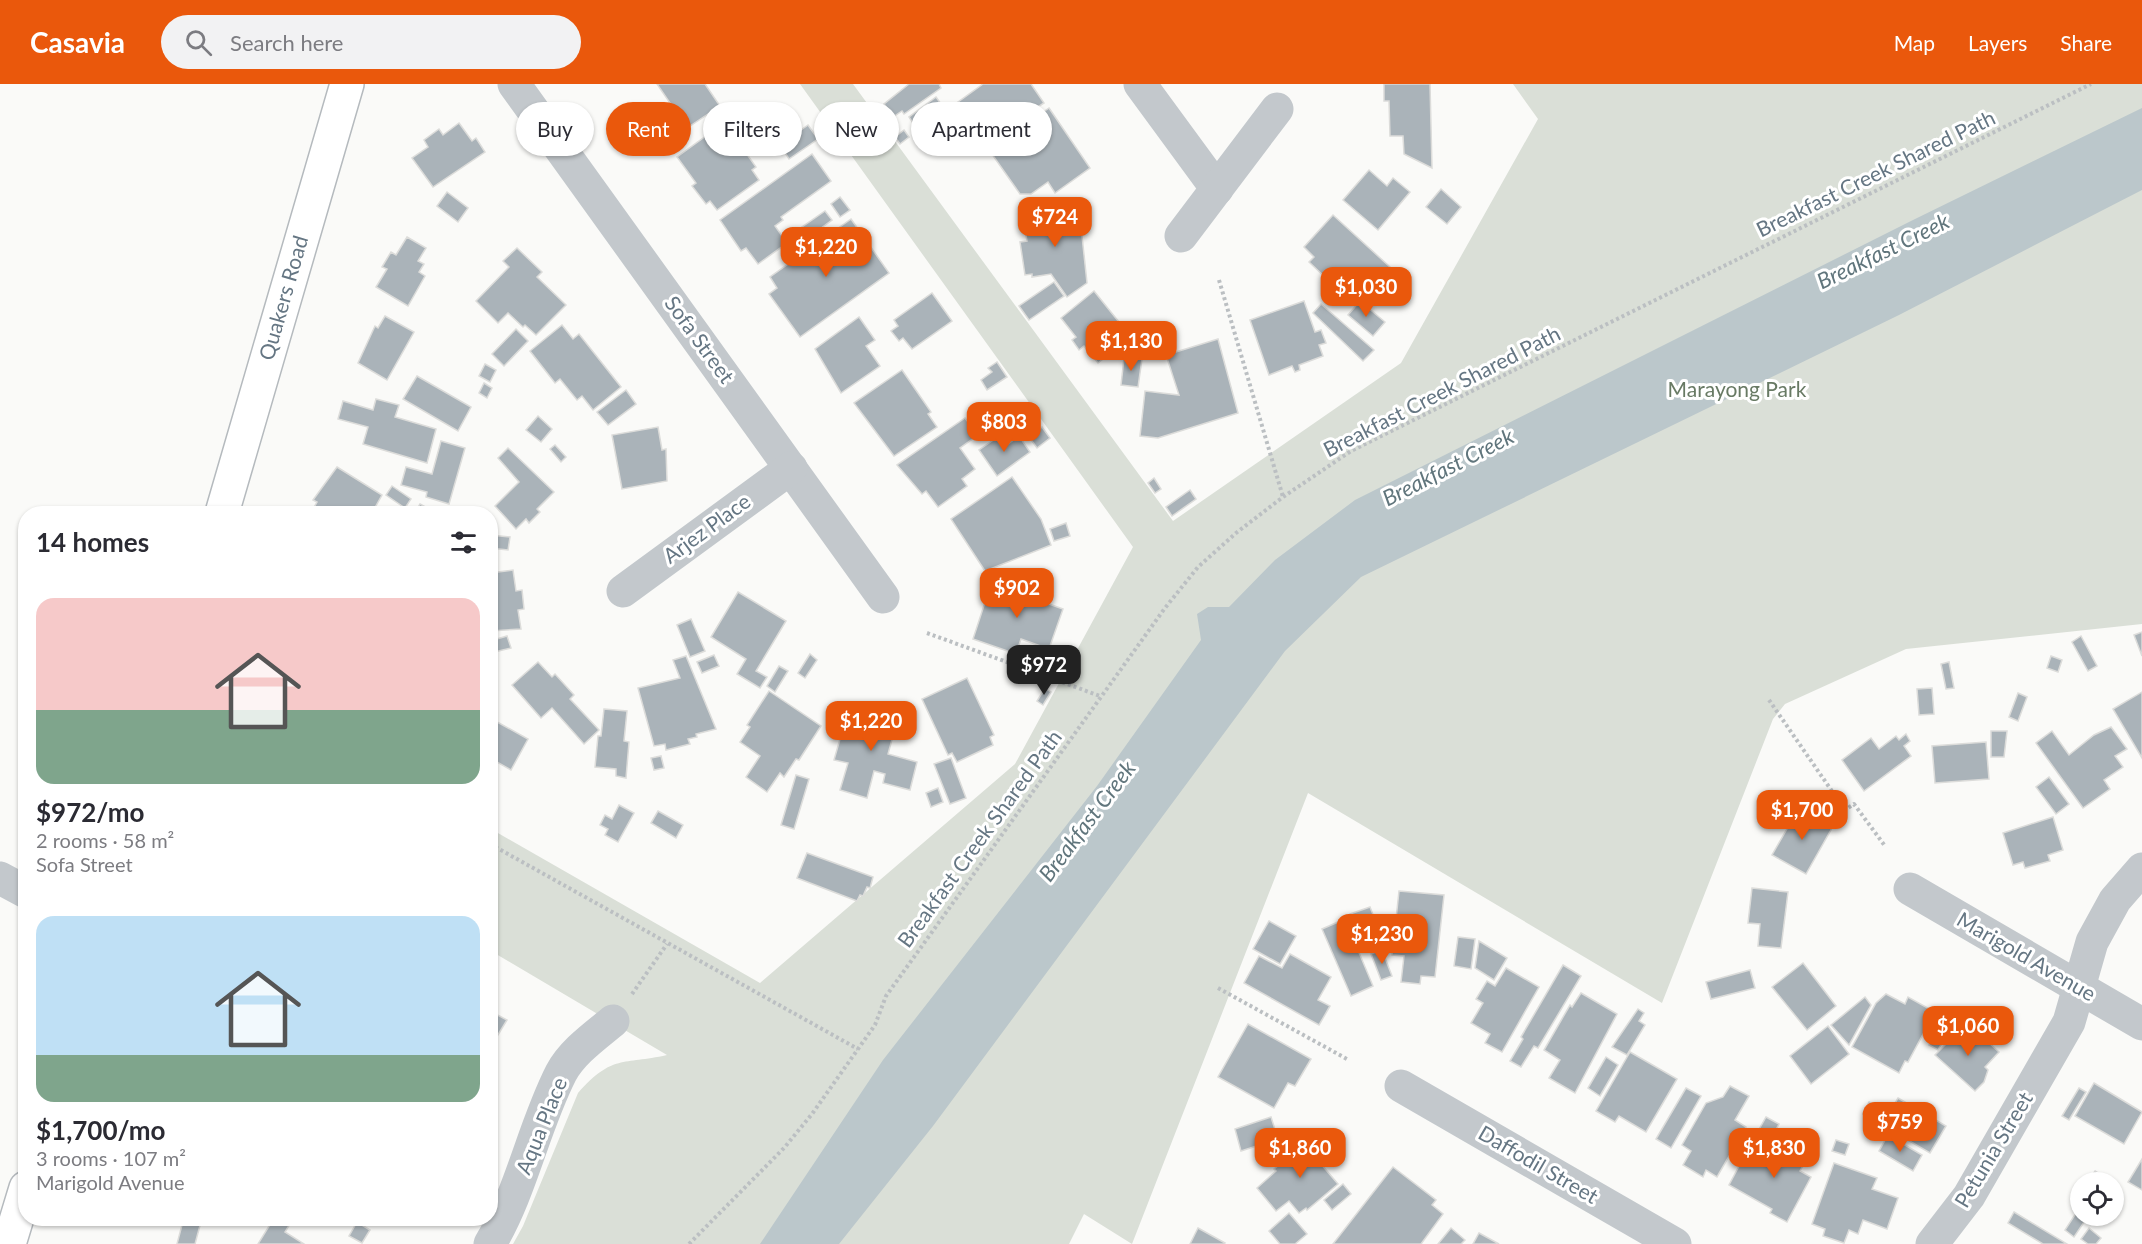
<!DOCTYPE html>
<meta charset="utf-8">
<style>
:root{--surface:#fff;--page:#f2f2f3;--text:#2b2b33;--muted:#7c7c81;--accent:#ea580c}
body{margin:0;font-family:Lato,sans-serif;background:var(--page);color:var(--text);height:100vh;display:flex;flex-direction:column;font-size:22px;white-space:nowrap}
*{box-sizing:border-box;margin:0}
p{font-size:20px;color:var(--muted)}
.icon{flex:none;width:33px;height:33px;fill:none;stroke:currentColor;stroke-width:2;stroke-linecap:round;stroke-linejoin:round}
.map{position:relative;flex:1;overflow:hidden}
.details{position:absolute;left:18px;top:422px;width:480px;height:720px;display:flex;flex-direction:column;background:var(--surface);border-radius:24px;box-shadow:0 2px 4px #0004}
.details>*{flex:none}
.hud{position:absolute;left:516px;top:18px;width:570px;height:54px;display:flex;gap:12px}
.buttons{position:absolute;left:2070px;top:1088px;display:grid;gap:12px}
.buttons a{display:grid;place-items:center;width:54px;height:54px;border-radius:50%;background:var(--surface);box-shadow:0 2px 4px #0004;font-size:30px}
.price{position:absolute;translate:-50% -51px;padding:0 14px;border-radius:12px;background:var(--accent);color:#fff;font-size:20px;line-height:39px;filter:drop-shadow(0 2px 3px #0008)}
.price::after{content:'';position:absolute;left:50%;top:36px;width:18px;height:14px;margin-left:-9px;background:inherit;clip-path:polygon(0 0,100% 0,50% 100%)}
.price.active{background:#222;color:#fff}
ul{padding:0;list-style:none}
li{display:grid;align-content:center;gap:12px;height:318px;padding:0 18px}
li span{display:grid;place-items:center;height:186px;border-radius:18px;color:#555}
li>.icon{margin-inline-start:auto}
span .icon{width:108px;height:108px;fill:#fffc;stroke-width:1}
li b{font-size:26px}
h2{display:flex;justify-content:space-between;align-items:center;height:72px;padding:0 18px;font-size:26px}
.tag{padding:0 21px;border-radius:27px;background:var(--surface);box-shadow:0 2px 4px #0004;font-size:21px;line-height:54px}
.tag.active{background:var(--accent);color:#fff}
header{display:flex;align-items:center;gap:36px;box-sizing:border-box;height:84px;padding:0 30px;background:var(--accent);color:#fff}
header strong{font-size:28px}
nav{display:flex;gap:33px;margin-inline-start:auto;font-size:21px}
.search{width:420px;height:54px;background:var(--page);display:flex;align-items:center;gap:15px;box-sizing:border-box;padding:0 21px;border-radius:33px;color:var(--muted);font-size:22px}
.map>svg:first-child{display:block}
</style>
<header>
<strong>Casavia</strong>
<div class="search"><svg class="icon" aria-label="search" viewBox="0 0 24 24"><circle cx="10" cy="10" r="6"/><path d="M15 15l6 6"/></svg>Search here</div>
<nav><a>Map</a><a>Layers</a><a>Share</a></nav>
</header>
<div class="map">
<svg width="2142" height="1160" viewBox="0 0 2142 1160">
<rect width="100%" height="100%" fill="#fafaf8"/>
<path fill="#dadfd7" d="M800 0H853L1173 437 1401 279 1538 35 1513 0H2142V540L1906 565 1785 620 1773 635 1662 919 1308 709 1132 1160 1084 1130 1069 1160H513L523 1142 578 1009C613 970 622 981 667 971L491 867V745L760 899 1015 680 1133 463Z"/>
<polygon fill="#bbc7cb" points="2142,24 2142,106 1899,231 1361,493 1285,567 933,1042 839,1160 760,1160 883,976 1097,702 1201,556 1197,530 1208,523 1229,523 1275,476 1355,416 1913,136"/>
<g fill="#aab3b9" stroke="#dcdcda" stroke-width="1.5">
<polygon points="657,0 705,0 720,22 687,44"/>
<polygon points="909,0 939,0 941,4 904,30 902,27 893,33 884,20"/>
<polygon points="983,0 1031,0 1044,19 974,65 947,26"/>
<polygon points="1384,0 1430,0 1432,84 1404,70 1403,52 1390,52 1389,17 1384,17"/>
<polygon points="936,13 946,27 918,47 909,33"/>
<polygon points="1049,24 1090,84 1055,109 1048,98 1031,110 1020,110 989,66"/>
<polygon points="459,39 472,57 476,54 485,68 433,103 412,74 428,63 424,56 439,45 443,51"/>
<polygon points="808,41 818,55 789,75 780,61"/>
<polygon points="717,44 723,51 727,49 741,68 744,66 756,83 752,86 759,96 717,126 710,117 706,120 692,102 696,99 677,73"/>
<polygon points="904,46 909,53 900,60 895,53"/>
<polygon points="812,70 831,97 781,133 783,136 775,142 787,159 758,180 746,164 741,167 720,136"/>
<polygon points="1369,86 1387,102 1393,94 1410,108 1378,146 1343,116"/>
<polygon points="1441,105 1461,123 1447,140 1426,123"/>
<polygon points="447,108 468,124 458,138 437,122"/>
<polygon points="840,113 850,126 840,133 831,120"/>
<polygon points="1053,124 1054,126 1068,124 1070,135 1080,133 1087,199 1067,213 1051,190 1032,193 1032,190 1025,191 1020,158 1027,157 1022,128"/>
<polygon points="825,127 832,136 809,153 802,143"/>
<polygon points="1333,131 1390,183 1361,214 1351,204 1344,211 1309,178 1314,173 1304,163"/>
<polygon points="851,135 889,189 800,253 769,210 777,204 770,193"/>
<polygon points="407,153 426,164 418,177 424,180 419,188 425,192 408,222 376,203 387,185 382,183 391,168 396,171"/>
<polygon points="517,164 542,188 537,193 566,221 536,251 525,241 523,243 508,229 498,239 476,217 509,183 503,177"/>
<polygon points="1054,198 1064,212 1029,236 1019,222"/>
<polygon points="1094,207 1131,253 1098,279 1084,262 1079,266 1072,256 1076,253 1061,234"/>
<polygon points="932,209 952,237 912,265 903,254 899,257 891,247 898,242 894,236"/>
<polygon points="1304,217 1315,248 1321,246 1326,259 1319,261 1323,272 1299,281 1300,286 1295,288 1292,282 1269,291 1250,236"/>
<polygon points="1360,217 1385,238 1373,252 1348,231"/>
<polygon points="1321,220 1374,266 1363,277 1313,229"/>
<polygon points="385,232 414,248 387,296 358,279 375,242 378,244"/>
<polygon points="859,233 875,256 866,262 880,282 841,309 815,265"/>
<polygon points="562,241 573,255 579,250 621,303 593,326 582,312 577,316 560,295 555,299 530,267"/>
<polygon points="516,245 528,257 504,282 492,270"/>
<polygon points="1218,255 1238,329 1158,354 1140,352 1145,307 1179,311 1166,271"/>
<polygon points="1124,274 1142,275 1138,303 1121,301"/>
<polygon points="997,278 1007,293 987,306 981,296 992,288 988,284"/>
<polygon points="485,280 496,286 490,298 479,292"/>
<polygon points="902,286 931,328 928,330 937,343 894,372 854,319"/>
<polygon points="417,292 471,323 458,347 403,315"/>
<polygon points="484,299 492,304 487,314 479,309"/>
<polygon points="626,306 636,320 608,341 597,328"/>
<polygon points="376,315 399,321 395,333 436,345 427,379 363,360 368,343 338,335 343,317 373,326"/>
<polygon points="538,332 552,345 541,358 526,346"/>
<polygon points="965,334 978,351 960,364 975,385 962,395 967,402 938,423 926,407 922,410 897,381"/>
<polygon points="658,343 662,366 666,365 667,397 622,405 612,351"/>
<polygon points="1042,343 1050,354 1037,364 1029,353"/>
<polygon points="1002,350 1008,360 1019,352 1030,368 997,392 979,366"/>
<polygon points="441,357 465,364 449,420 426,413 427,408 401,401 406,383 432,390"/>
<polygon points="555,361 566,373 561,378 550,365"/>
<polygon points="508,364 554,408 537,425 540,428 529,439 526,435 516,445 495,422 519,398 498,374"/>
<polygon points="337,383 382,411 372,429 311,429 317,418 313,416"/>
<polygon points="1012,393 1041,435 1051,461 985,487 951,435"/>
<polygon points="1154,394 1161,405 1155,409 1148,399"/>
<polygon points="392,402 411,415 405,424 386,411"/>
<polygon points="1190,406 1196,415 1172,432 1166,423"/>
<polygon points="420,420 436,429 415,429"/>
<polygon points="1066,439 1070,452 1054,457 1050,445"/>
<polygon points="490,451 510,453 508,466 490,464"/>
<polygon points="513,486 516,507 522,506 524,525 518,526 521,545 490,547 490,489"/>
<polygon points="1007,495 1038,506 1035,515 1063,525 1049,565 1021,555 1016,570 973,555 990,503 1003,508"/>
<polygon points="738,508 786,537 756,587 767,593 760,604 737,590 746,575 711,553"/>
<polygon points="691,535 705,567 690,573 677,541"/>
<polygon points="2142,548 2142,572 2134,551"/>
<polygon points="507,552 511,564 490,569 490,557"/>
<polygon points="2081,552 2097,582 2088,587 2072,558"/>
<polygon points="810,570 817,576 805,594 798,589"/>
<polygon points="714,571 719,582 702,589 697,578"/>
<polygon points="686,572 716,645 696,650 697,653 688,655 690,660 666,666 665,660 654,662 638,604 680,594 673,576"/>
<polygon points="2051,572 2062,576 2058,588 2047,584"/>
<polygon points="538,578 552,593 555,590 574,611 570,615 599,646 584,660 552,624 541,634 512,601"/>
<polygon points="1949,578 1954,604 1946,605 1941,580"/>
<polygon points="779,582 788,587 775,608 767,602"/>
<polygon points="967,594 994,651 990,653 993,661 957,678 952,669 948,671 922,615"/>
<polygon points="1045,604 1051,608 1043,621 1037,617"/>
<polygon points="1932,604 1934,630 1919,631 1917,605"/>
<polygon points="769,607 821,642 799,676 796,675 784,693 780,689 767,708 746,693 760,672 740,658 750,643 747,641"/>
<polygon points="2142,608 2142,674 2113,625"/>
<polygon points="2018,609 2027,613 2018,637 2009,633"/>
<polygon points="850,620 898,634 888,670 917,678 910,706 883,699 885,690 874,687 867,714 840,706 848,679 834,676"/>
<polygon points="604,625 627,627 624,657 629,658 626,694 616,692 616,685 595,683 598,652 601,652"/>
<polygon points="490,634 528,655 511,686 490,674"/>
<polygon points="2111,643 2127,665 2115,672 2123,683 2104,696 2110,705 2083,724 2036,659 2052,647 2069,671 2094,651"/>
<polygon points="1991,647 2007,647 2004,673 1991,673"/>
<polygon points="1906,650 1910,657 1904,662 1911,672 1864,707 1842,676 1871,654 1879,665 1896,652 1899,656"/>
<polygon points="1986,658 1989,695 1935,699 1932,662"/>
<polygon points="661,672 664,684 654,686 651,674"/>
<polygon points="951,674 966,714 950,720 934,680"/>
<polygon points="796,691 809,695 794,745 781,741"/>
<polygon points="2049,693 2069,720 2056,730 2036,703"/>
<polygon points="938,704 943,718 931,723 926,709"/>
<polygon points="619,721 634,729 618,758 605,751 608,745 600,741 605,731 612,735"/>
<polygon points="1799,724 1832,744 1806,790 1772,771"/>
<polygon points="658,727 683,741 676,754 651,739"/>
<polygon points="2053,733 2063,766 2048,771 2050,777 2025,784 2023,778 2013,781 2003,749"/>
<polygon points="807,769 873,793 870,804 867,803 863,812 860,811 857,817 797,794"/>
<polygon points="1752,804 1788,808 1781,864 1758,862 1760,840 1748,839"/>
<polygon points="1399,807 1444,811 1435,893 1421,892 1420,900 1401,898 1404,872 1392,871 1393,857 1388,857 1378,835 1393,837 1396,835"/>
<polygon points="1370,823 1385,861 1365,868 1350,830"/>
<polygon points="1345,835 1373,902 1351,912 1322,845"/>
<polygon points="1269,837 1296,852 1280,880 1253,865"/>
<polygon points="1458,853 1475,855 1471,885 1454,882"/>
<polygon points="1479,857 1507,874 1494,896 1475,884"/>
<polygon points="1382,866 1392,892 1381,896 1371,870"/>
<polygon points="1290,870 1331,893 1318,916 1330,922 1319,941 1244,899 1259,872 1282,884"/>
<polygon points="1803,879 1836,922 1807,946 1772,903"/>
<polygon points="1563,881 1581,892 1538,964 1534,962 1521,983 1510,977 1523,955 1521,953"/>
<polygon points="1506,884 1539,903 1502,968 1485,959 1490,950 1471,939 1483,919 1476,915 1487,897 1495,902"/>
<polygon points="1750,886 1755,904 1711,915 1706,898"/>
<polygon points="1581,909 1617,930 1575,1009 1549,994 1560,976 1544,966 1570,921 1572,923"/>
<polygon points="1886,910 1905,920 1908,913 1935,928 1908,978 1905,977 1899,989 1852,963 1876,919"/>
<polygon points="1865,913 1871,921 1849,961 1831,941"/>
<polygon points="1638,925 1644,929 1639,937 1645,941 1627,971 1612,963"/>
<polygon points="490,927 507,936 490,964"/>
<polygon points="1943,939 1951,944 1938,966 1929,961"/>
<polygon points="1248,940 1311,975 1295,1002 1288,999 1274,1024 1218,993"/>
<polygon points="1828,942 1849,970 1811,1000 1790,972"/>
<polygon points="1962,944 1970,953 1976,947 1999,968 1985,983 1988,986 1984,998 1975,1007 1935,971"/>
<polygon points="1630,968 1677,995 1646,1048 1619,1032 1615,1038 1596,1027"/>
<polygon points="1606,973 1618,981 1600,1012 1588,1004"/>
<polygon points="2094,999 2142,1028 2124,1060 2075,1032"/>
<polygon points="1730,1002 1749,1012 1735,1036 1746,1043 1717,1093 1706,1086 1703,1093 1683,1081 1691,1067 1682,1061 1706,1019 1723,1013"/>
<polygon points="1686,1004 1701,1012 1671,1064 1656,1055"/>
<polygon points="2079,1004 2086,1008 2069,1036 2062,1032"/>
<polygon points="1898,1014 1946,1042 1930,1069 1882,1041"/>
<polygon points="1869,1018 1883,1026 1877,1038 1863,1030"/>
<polygon points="1271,1033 1278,1055 1241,1067 1235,1045"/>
<polygon points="1766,1033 1779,1040 1762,1072 1748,1065"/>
<polygon points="1888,1051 1922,1071 1913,1087 1879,1067"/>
<polygon points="1314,1052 1329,1073 1321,1080 1338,1100 1307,1126 1306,1124 1299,1129 1289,1117 1276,1127 1257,1104 1276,1087 1274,1085"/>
<polygon points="1777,1055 1808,1073 1800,1087 1811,1093 1787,1138 1770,1129 1772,1125 1729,1101 1747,1067 1762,1076"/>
<polygon points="1836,1056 1849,1060 1845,1071 1832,1067"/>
<polygon points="2142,1075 2142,1106 2128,1098"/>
<polygon points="1834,1079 1877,1094 1872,1105 1898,1114 1887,1145 1863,1136 1858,1150 1849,1146 1844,1159 1823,1152 1825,1145 1812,1140"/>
<polygon points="1393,1083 1436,1116 1432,1121 1443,1130 1421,1160 1333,1160"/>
<polygon points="2095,1087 2106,1094 2104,1098 2088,1098"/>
<polygon points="1343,1100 1351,1110 1332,1126 1324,1116"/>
<polygon points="2080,1123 2080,1131 2089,1131 2074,1153 2065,1146"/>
<polygon points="2014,1128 2067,1160 2043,1160 2008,1139"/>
<polygon points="1289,1129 1307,1150 1295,1160 1280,1160 1269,1147"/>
<polygon points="164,1134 202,1134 195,1160 177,1160 182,1141"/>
<polygon points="274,1134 280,1134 290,1140 285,1148 304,1160 258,1160"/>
<polygon points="357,1138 370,1146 362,1159 349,1152"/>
<polygon points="1198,1144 1225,1159 1224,1160 1190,1160"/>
<polygon points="1451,1144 1465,1156 1461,1160 1438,1160"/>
<polygon points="2089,1144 2101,1154 2096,1160 2088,1160 2081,1155"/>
<polygon points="1479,1149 1499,1160 1473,1160"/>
</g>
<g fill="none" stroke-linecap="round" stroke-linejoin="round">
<g stroke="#b5babe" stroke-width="36">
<g id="major">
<polyline points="222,429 347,0"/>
<polyline points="9,1160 26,1104"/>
</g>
</g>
<g stroke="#bbbfc2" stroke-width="4" stroke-dasharray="3 3" stroke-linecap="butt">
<polyline points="1219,196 1283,413"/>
<polyline points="927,549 1100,612"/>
<polyline points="1769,616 1845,726 1854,720 1885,762"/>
<polyline points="490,760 858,965"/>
<polyline points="1218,904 1347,975"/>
<polyline points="632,910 667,860"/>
<polyline points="689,1160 784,1064 812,1030 875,941 886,912 1165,524 1198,483 1236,449 1283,413 1351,367 2091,0"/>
</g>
<g stroke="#c3c8cc" stroke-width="33">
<polyline points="514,0 883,513"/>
<polyline points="1140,0 1217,105"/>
<polyline points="1181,152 1277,25"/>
<polyline points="623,507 791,384"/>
<polyline points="0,794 26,808"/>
<polyline points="1910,805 2142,940"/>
<polyline points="1401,1002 1675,1160"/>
<path d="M490 1160C522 1106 533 1044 561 989 572 968 595 952 613 937"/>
<polyline points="1932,1160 1969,1112 2069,938 2092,858 2115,816 2142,785"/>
</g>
<use href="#major" stroke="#fff" stroke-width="33"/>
</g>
<g text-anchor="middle" stroke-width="6" stroke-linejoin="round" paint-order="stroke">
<g font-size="21" fill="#657683" stroke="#fff">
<text transform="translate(1876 90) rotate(-26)" y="7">Breakfast Creek Shared Path</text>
<text transform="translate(284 214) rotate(-74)" y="7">Quakers Road</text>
<text transform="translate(699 256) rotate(54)" y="7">Sofa Street</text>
<text transform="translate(1442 308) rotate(-27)" y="7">Breakfast Creek Shared Path</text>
<text transform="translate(707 445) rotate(-36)" y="7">Arjez Place</text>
<text transform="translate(980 755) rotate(-54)" y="7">Breakfast Creek Shared Path</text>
<text transform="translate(2026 873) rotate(30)" y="7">Marigold Avenue</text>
<text transform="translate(542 1042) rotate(-68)" y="7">Aqua Place</text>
<text transform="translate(1994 1066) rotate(-59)" y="7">Petunia Street</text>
<text transform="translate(1538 1081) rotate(30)" y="7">Daffodil Street</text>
</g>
<g font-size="21" fill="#687a64" stroke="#fff">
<text x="1737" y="313">Marayong Park</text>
</g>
<g font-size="22" font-style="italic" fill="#60757c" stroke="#fff">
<text transform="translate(1883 167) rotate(-26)" y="8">Breakfast Creek</text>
<text transform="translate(1448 383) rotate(-27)" y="8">Breakfast Creek</text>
<text transform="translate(1087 737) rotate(-53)" y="8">Breakfast Creek</text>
</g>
</g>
</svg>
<div class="buttons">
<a><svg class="icon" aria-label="locate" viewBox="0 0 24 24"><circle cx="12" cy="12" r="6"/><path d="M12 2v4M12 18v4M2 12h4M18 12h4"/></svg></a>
</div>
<b class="price" style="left:1055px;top:164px">$724</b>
<b class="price" style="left:826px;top:194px">$1,220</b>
<b class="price" style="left:1366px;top:234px">$1,030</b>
<b class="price" style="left:1131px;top:288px">$1,130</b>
<b class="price" style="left:1004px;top:369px">$803</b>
<b class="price" style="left:1017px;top:535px">$902</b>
<b class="price active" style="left:1044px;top:612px">$972</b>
<b class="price" style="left:871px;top:668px">$1,220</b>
<b class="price" style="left:1802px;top:757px">$1,700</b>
<b class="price" style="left:1382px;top:881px">$1,230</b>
<b class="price" style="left:1968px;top:973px">$1,060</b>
<b class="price" style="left:1900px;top:1069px">$759</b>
<b class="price" style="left:1300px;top:1095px">$1,860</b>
<b class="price" style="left:1774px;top:1095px">$1,830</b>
<div class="hud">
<a class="tag">Buy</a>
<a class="tag active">Rent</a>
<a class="tag">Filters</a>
<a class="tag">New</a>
<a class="tag">Apartment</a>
</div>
<section class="details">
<h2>14 homes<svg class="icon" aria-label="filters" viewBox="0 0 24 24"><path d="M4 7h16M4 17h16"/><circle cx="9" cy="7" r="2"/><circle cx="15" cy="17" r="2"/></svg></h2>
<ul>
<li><span style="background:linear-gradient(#f6c9c9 60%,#7fa58c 0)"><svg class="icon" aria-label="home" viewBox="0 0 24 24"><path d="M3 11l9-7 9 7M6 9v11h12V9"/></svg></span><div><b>$972/mo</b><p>2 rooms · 58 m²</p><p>Sofa Street</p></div></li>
<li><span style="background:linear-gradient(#bfe0f5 75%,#7fa58c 0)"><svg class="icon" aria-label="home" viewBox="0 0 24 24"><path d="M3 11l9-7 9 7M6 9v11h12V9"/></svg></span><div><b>$1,700/mo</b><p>3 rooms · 107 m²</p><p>Marigold Avenue</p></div></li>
</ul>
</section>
</div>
